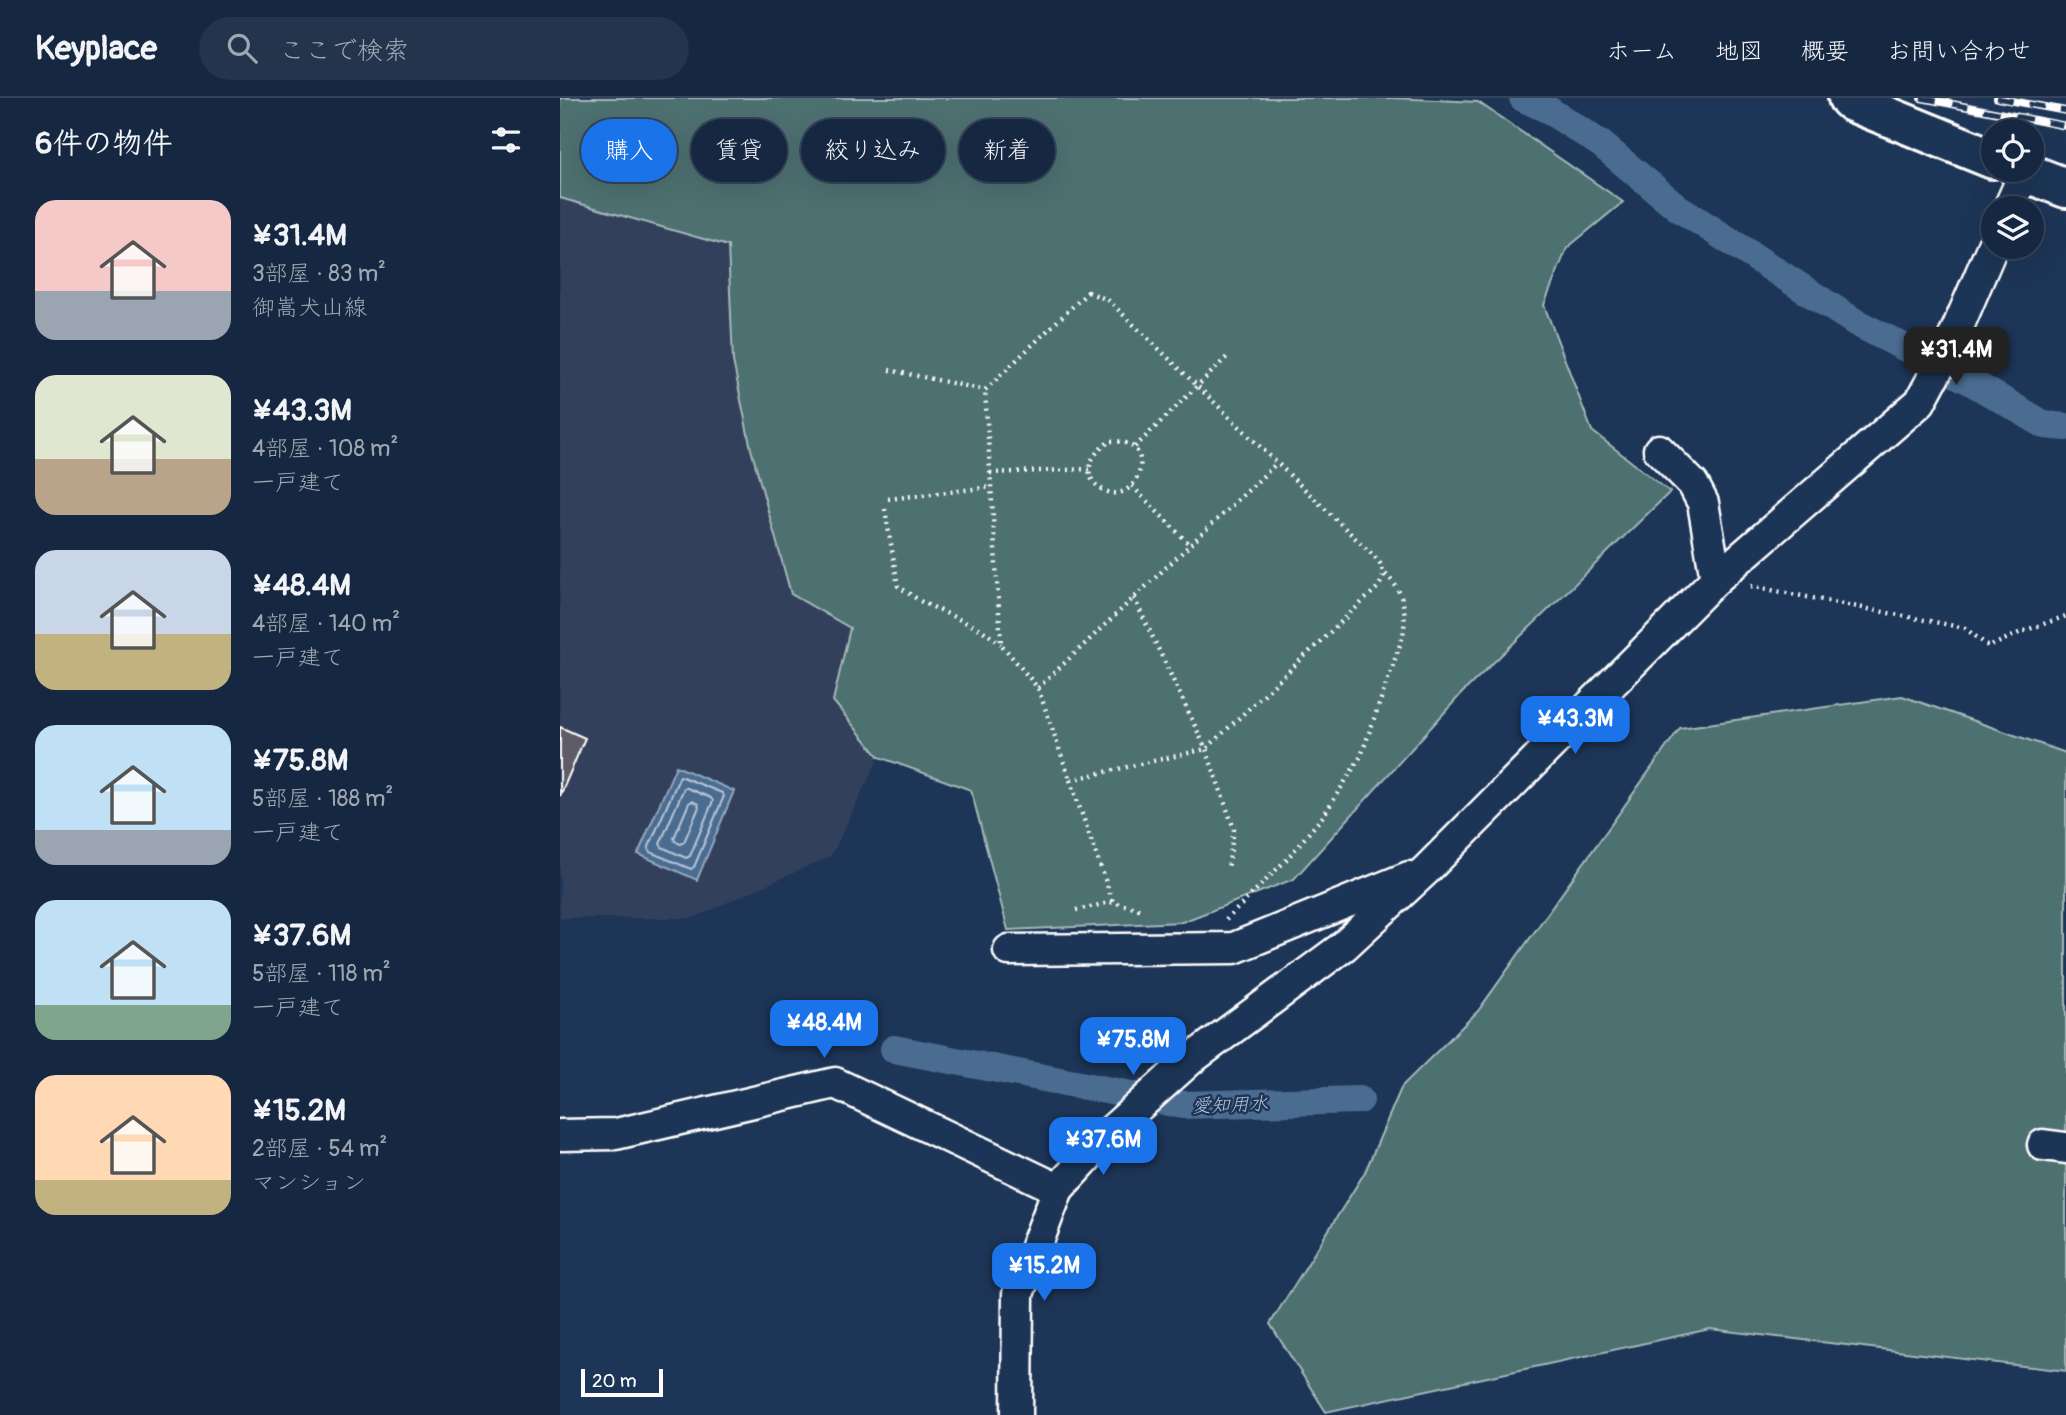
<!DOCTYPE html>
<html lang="ja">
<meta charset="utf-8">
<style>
:root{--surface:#162841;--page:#23344c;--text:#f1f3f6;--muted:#9ea6b1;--line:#35445a;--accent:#1a73e8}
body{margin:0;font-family:Pangolin,"Klee One",sans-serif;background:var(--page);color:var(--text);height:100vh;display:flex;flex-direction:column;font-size:26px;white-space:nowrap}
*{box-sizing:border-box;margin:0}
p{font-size:23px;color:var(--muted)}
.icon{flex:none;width:38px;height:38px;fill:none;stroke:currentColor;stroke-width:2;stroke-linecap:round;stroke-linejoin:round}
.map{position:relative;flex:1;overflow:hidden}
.sheet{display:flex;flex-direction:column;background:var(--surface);width:560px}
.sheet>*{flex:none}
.guide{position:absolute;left:21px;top:21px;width:665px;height:63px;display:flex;gap:14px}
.controls{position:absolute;left:1421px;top:21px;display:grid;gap:14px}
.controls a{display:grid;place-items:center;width:63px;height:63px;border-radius:50%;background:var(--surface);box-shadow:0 7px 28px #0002,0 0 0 2px var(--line);font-size:35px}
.scale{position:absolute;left:21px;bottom:18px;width:82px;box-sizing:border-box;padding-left:7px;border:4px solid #fff;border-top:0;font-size:19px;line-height:24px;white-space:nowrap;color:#fff;-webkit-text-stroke:5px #1d3557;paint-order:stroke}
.price{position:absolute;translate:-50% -60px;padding:0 16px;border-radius:14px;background:var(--accent);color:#fff;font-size:23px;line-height:46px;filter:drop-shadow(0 2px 4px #0008)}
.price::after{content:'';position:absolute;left:50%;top:42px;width:21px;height:16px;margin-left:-10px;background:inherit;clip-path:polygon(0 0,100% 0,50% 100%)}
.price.current{background:#222;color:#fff}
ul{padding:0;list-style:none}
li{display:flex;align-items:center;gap:21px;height:175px;padding:0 35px}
li span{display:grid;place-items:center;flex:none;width:196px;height:140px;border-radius:21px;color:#555}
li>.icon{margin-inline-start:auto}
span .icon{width:84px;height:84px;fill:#fffc;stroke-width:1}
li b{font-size:30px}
h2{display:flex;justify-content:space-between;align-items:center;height:84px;padding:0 35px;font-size:30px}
.pill{padding:0 24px;border-radius:32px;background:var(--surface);box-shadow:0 7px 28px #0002,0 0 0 2px var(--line);font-size:24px;line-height:63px}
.pill.current{background:var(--accent);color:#fff}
header{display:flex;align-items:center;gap:42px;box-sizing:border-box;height:98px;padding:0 35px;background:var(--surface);border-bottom:2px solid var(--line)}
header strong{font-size:33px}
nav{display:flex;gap:38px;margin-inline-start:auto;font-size:24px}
.search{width:490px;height:63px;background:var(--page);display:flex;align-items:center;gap:18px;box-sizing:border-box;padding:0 24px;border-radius:38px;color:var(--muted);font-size:26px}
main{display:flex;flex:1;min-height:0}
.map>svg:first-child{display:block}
</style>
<header>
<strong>Keyplace</strong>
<div class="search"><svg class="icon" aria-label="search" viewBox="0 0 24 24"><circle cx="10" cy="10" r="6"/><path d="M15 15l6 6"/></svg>ここで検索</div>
<nav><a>ホーム</a><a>地図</a><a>概要</a><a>お問い合わせ</a></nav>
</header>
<main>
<section class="sheet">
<h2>6件の物件<svg class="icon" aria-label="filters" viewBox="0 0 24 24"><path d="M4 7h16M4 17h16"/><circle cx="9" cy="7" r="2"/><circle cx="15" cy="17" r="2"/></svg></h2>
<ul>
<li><span style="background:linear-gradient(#f6c9c9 65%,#9aa5b1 0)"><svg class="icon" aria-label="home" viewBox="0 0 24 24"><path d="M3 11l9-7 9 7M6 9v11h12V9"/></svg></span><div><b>¥31.4M</b><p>3部屋 · 83 m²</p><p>御嵩犬山線</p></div></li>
<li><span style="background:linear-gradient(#dfe7d0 60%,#b9a48a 0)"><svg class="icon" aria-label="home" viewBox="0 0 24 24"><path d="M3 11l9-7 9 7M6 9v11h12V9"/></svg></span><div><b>¥43.3M</b><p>4部屋 · 108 m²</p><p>一戸建て</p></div></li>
<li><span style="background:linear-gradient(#c9d6e8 60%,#c2b280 0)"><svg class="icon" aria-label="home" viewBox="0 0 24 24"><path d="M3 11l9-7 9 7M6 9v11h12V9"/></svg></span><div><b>¥48.4M</b><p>4部屋 · 140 m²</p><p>一戸建て</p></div></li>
<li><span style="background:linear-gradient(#bfe0f5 75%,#9aa5b1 0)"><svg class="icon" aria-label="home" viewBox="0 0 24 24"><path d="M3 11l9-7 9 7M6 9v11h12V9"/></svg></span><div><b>¥75.8M</b><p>5部屋 · 188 m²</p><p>一戸建て</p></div></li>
<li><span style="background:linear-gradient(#bfe0f5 75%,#7fa58c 0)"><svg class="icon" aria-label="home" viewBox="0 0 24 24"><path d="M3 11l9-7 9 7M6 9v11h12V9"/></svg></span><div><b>¥37.6M</b><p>5部屋 · 118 m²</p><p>一戸建て</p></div></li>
<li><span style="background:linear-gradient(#ffd9b3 75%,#c2b280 0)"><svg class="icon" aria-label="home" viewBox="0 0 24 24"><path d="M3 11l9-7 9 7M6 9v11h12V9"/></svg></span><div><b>¥15.2M</b><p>2部屋 · 54 m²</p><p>マンション</p></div></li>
</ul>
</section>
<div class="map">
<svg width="1506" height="1317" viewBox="0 0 1506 1317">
<rect width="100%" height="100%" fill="#1d3557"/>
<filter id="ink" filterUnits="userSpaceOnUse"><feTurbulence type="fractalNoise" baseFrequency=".0143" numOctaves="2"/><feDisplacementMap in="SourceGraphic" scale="14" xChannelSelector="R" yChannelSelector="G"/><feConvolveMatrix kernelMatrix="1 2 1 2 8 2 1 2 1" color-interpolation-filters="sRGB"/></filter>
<g filter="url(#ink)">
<polygon fill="#30415c" points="0,100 168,148 173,263 191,351 231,496 290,530 273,603 319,659 271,758 133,820 0,820"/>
<g fill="#4d7071" stroke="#a6b8b8" stroke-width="2">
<polygon points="0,0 833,0 918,4 1063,104 1007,150 984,207 1032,333 1110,394 902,595 734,781 622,824 448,832 411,692 319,659 273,603 290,530 231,496 191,351 173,263 168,148 0,100"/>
<polygon points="1342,598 1506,655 1506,1273 1150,1231 766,1314 710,1226 805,1074 842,988 918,913 1120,630"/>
</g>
<polygon fill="#4b6c91" stroke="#93a7bd" stroke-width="2" points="116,668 174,693 137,782 78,756"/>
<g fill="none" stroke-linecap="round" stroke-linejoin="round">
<g stroke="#b7c4d3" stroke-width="2">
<polygon points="120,678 162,695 164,698 134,769 131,771 90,754 88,751"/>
<polygon points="124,690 127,690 151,700 153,703 130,758 126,760 102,749 100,746"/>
<polygon points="132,703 138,706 139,709 124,744 120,746 115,743 114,740 129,705"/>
</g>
<g stroke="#4b6c91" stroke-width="28">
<polyline points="963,0 987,11 1041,46 1117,109 1295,224 1408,282 1485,327 1506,329"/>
<polyline points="334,951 623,1007 800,1002"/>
</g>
</g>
<polygon fill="#5e5c68" stroke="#fff" stroke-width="2" points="0,629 25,640 0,698"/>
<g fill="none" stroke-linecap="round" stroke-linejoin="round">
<g stroke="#fff" stroke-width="35">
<g id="minor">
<polyline points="1449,110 1465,74"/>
<polyline points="1099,352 1133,386 1143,405 1156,481"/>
<polyline points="449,852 674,850 849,779"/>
<polyline points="0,1037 56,1036 275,985 498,1091"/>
<polyline points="1483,1047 1506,1050"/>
<polyline points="457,1317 458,1196 498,1091 551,1033 630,962 784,848 866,772 1156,481 1360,304 1389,250 1433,147"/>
</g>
</g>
<g stroke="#fff" stroke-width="44">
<g id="major">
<polyline points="1288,0 1292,4 1433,61"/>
<polyline points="1459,72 1506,90"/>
</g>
</g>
<g stroke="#fff" stroke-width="4.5" stroke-dasharray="2 5" stroke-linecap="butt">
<path d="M528 194 548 202 818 462C825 473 825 481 816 491L646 651 510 682 478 590 441 546 425 292Z"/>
<polyline points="329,272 425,292"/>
<path d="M551 343C604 341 576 415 540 390 519 375 533 353 551 343Z"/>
<polyline points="575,349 669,257"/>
<polyline points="430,375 529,371"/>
<polyline points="572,388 630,447"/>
<polyline points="328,401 431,389"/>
<polyline points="325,411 338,488 360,503 422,532 441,546"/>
<polyline points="1191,488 1405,530 1429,549 1461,534 1506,518"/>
<polyline points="574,500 646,651 674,731 668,771"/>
<polyline points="478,590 717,365"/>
<polyline points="510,682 553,804"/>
<polyline points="516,812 553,804 583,812"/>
<path d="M666 822 726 762 764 717 801 658 843 538C847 513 844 492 824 475"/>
</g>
<use href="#minor" stroke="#1d3557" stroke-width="30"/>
<use href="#major" stroke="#1d3557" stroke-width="38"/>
<g stroke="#fff" stroke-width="8">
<g id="rail">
<polyline points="1361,0 1506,28"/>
<polyline points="1437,0 1506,13"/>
</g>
</g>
<use href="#rail" stroke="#1d3557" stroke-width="5" stroke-dasharray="16" stroke-linecap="butt"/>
</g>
</g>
<g text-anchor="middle" stroke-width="5" stroke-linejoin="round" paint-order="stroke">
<g font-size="19" font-style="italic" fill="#b7c4d3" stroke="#1d3557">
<text transform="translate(670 1006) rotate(-2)" y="7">愛知用水</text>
</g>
</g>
</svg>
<div class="controls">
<a><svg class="icon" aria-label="locate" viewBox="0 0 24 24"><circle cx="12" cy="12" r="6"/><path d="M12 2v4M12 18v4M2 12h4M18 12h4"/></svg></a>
<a><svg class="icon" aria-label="layers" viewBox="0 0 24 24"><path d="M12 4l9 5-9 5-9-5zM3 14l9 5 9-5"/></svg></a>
</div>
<div class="scale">20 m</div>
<b class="price current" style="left:1396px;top:289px">¥31.4M</b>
<b class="price" style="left:1015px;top:658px">¥43.3M</b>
<b class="price" style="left:264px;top:962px">¥48.4M</b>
<b class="price" style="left:573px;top:979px">¥75.8M</b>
<b class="price" style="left:543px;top:1079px">¥37.6M</b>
<b class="price" style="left:484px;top:1205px">¥15.2M</b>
<div class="guide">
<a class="pill current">購入</a>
<a class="pill">賃貸</a>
<a class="pill">絞り込み</a>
<a class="pill">新着</a>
</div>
</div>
</main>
